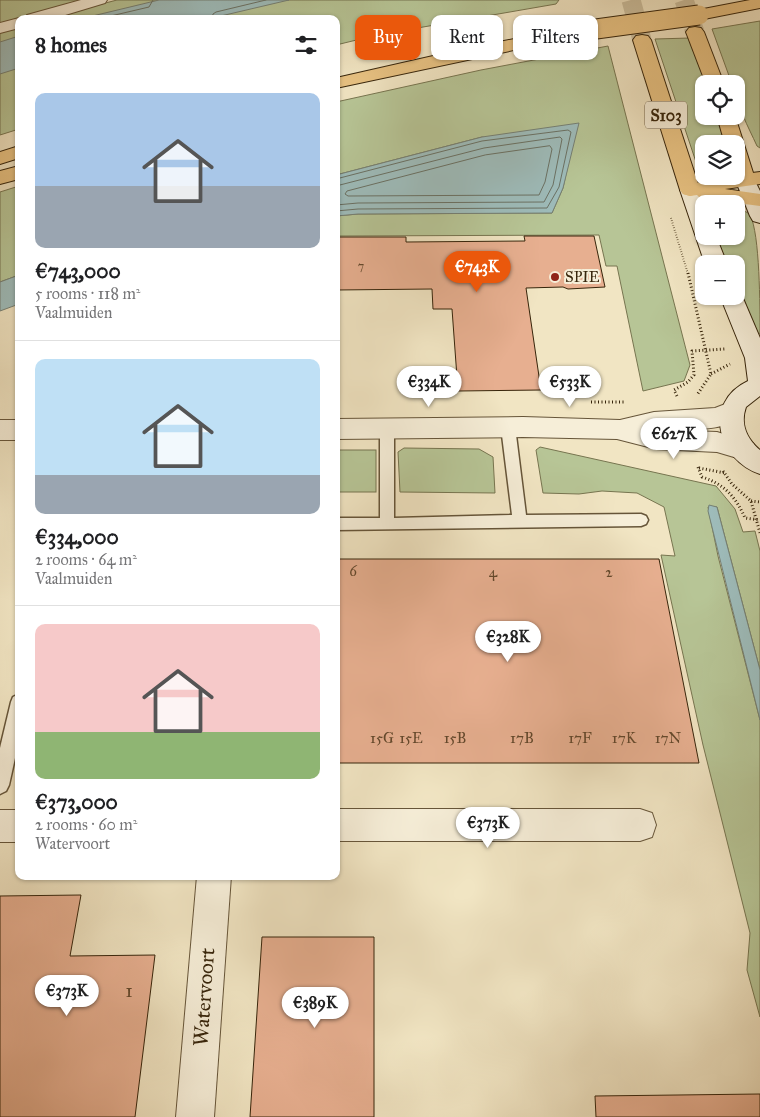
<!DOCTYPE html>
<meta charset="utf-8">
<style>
:root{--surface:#fff;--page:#f2f2f2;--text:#202124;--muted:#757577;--line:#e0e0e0;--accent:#ea580c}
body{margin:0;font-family:"IM FELL Great Primer",serif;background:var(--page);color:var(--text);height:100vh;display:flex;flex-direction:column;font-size:19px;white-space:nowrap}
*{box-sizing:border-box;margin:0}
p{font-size:16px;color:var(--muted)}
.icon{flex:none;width:28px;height:28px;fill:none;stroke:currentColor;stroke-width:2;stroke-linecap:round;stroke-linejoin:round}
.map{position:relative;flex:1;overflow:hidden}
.sheet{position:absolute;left:15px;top:15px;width:325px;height:865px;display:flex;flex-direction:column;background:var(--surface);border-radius:10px;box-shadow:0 1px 4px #0004}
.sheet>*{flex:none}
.hud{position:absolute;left:355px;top:15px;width:330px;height:45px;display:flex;gap:10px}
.tools{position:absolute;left:695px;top:75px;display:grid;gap:10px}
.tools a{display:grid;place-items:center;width:50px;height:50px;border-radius:10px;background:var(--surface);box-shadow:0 1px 4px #0004;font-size:25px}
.price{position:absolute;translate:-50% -42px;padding:0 11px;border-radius:18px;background:#fff;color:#222;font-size:16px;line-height:32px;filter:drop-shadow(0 1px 2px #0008)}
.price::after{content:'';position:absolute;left:50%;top:30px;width:15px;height:11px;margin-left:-8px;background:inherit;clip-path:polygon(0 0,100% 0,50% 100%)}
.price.active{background:var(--accent);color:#fff}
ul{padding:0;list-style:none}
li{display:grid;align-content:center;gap:10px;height:265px;padding:0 20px}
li+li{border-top:1px solid var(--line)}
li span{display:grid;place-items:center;height:155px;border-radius:10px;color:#555}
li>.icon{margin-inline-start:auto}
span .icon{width:90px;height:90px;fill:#fffc;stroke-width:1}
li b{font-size:21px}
h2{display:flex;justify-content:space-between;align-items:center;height:60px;padding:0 20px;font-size:21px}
.tag{padding:0 18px;border-radius:10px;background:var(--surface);box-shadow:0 1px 4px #0004;font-size:18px;line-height:45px}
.tag.active{background:var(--accent);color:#fff}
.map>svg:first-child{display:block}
</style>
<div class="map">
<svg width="760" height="1117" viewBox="0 0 760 1117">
<rect width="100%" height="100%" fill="#f1e5c3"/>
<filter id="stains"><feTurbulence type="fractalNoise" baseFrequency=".004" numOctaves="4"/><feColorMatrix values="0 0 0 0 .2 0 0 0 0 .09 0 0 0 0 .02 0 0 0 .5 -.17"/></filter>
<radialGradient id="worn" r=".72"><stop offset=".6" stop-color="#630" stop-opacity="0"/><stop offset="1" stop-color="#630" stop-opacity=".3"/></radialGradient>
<g fill="#b7c596" stroke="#777550">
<polygon points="0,0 89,0 0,25"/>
<polygon points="117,0 559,0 556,4 377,35 336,45 336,19 44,19"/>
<path d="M760 21V148L757 146C748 126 736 106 736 84H732L712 29Z"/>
<polygon points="19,26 19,129 0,135 0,31"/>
<polygon points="690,38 706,84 704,84 704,116 717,116 726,144 704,144 704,171 699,171 655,39"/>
<polygon points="608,46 690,365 684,381 643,391 617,266 606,266 599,235 336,236 336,216 358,214 552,213 563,188 572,147 482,137 336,175 336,102 481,70"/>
<polygon points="19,186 19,275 0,282 0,192"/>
<path d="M736 210C741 210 747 211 750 215 760 233 760 308 760 334H756L736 288V264H724L714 236H736Z"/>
<polygon points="540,447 716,486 735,509 743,532 755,531 760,551 760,670 717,507 708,507 718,556 760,720 760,1017 747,970 750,933 703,745 661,555 675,556 664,507 637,493 602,491 579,494 543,493 536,450"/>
<polygon points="404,448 479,449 493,457 495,493 400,492 398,452"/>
<rect x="336" y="450" width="40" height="42"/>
</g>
<g fill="#9ebdbc" stroke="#758075">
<polygon points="159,0 289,0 208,19 80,19"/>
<polygon points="19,36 19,68 0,74 0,42"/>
<polygon points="579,123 563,188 552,213 358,214 336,216 336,175 482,137"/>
<polygon points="19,275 19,304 0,311 0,282"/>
<polygon points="709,505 717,507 718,511 760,670 760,720 708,511"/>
</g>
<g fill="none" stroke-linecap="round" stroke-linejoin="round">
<g stroke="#6a7164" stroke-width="1">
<polyline points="98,19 149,7 153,0"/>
<polyline points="212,19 213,14 216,12 266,0"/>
<polygon points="550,146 552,149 545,182 539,195 348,196 345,194 347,191 485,155"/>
<polyline points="336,179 482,141 568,130 571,132 559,187 547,208 358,209 336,211"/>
<polyline points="336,186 484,148 560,137 562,139 553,185 544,202 358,203 336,205"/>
</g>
</g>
<g fill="#e7af90" stroke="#37250b">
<polygon points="524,236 594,236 605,287 568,289 563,287 526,288 541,390 458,391 452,309 433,309 432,289 336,290 336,237 406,237 406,242 525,241"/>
<polygon points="336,559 659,559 699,763 336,763"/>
<polygon points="81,895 70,956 155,955 135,1117 0,1117 0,896"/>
<polygon points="262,937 374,937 374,1117 250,1117"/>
<polygon points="760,1094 760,1117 596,1117 595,1096"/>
</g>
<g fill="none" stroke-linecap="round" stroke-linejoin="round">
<g stroke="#ccbf9e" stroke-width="19" stroke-dasharray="19 9" stroke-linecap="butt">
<polyline points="631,0 642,40"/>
<polyline points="684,0 695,32"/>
</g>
<g stroke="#665539" stroke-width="3">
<g id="service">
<polygon points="508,422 513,423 515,427 526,515 641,514 646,516 648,520 646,524 641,526 336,530 336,518 380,518 380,429 382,425 387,424 392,425 394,429 394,518 512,515 501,427 503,423"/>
<polygon points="19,694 19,740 9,785 6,791 0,794 0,748 11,702 13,697"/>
</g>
</g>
<g stroke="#665539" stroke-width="2">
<g id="minor">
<polygon points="81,0 107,0 105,3 52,19 25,19 27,15"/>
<polygon points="19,18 22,19 19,19 19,28 0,33 0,23"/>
<path d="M733 401 742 403 745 410C732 434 689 428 666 430L717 432 753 443 757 450 753 457 744 460 717 452 656 449 617 439 523 437 336 439V419L523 417 620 420 654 412 715 408Z"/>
<rect x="0" y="420" width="19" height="20"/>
<polygon points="336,809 640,809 652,813 656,825 652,837 640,841 336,841"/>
<rect x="0" y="810" width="19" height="32"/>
<polygon points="197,876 231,876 214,1117 176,1117"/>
</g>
</g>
<g stroke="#37250b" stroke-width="2">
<g id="secondary">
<polygon points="745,173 752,175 760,191 760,223 753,221 750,216 735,179 738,175"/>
<polygon points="690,184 697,186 705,204 704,236 716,236 727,264 705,264 680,190 683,186"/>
<path d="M736 290 742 296 760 338V396L746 407C740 424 747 439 760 450V474C718 460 702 403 748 381L745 358 720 296H736Z"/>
</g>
</g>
<g stroke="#37250b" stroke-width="2">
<g id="primary">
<polygon points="695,27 701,28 704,32 724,84 706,84 686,32 689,28"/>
<polygon points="642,35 648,36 651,40 700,190 697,194 690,196 683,194 680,190 633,40 636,36"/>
<polygon points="717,116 735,116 755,179 752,183 745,185 738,183 735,179 736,144 725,144"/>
</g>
</g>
<g stroke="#37250b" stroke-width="2">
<g id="motorway">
<polygon points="750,0 760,0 760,8 699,20 693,19 691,15 693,11"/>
<polygon points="574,27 580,28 583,32 580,36 336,88 336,78 464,49"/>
<polygon points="19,146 19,158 0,164 0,152"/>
<polygon points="19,166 19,179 0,184 0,171"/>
<polygon points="760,172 760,184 725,189 760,194 760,206 706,199 699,197 697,195 690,196 683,194 680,190 683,186 690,184 736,176 736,175"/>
</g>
</g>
<polyline stroke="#37250b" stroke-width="2" stroke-dasharray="0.5 2" stroke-linecap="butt" points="671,218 688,274"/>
<g stroke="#37250b" stroke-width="3" stroke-dasharray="1 2.5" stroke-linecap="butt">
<polyline points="688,273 711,374 697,395"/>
<polyline points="711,374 730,364"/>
<polyline points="677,396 674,390 688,382 694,375 692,351 725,349"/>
<polyline points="591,402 624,402"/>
<path d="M698 467 702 477C724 484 736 497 745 518L760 520"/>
<polyline points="699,468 725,473"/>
<polyline points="723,471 732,484 751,501 760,533"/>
<polyline points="751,501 760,502"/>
</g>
<use href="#service" fill="#f6eed8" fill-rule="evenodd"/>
<use href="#minor" fill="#f6eed8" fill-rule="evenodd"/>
<use href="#secondary" fill="#f6eed8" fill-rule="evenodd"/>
<use href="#primary" fill="#e8c282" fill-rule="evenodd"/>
<use href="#motorway" fill="#e8c282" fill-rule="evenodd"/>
<g stroke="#37250b" stroke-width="21" stroke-linecap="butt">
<polyline id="motorway-bridge" points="574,32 699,15"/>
</g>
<use href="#motorway-bridge" stroke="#e8c282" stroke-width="19"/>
</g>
<circle fill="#8f2418" stroke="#f6eed8" stroke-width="2" cx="555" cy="277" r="5"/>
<g text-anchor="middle" stroke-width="4" stroke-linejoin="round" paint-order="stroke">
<g font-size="12" fill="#63482c">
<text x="361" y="270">7</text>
</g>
<g font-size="15" fill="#37250b" stroke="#f6eed8" text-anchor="start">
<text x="565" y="282">SPIE</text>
</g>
<g font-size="15" fill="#63482c">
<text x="353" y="576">6</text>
<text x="493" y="577">4</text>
<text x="609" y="577">2</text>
<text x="382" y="743">15G</text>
<text x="411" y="743">15E</text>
<text x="455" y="743">15B</text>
<text x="522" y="743">17B</text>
<text x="580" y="743">17F</text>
<text x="624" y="743">17K</text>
<text x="668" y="743">17N</text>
</g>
<rect fill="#f6eed8" stroke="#706148" stroke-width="1" x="645" y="101.5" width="42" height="27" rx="4"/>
<g font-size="16" font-weight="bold" fill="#37250b">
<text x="666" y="121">S103</text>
</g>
<g font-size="18" fill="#63482c">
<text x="129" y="997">1</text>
</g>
<g font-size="21" fill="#37250b" stroke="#f6eed8">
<text transform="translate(204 997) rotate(-86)" y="7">Watervoort</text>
</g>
</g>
<rect width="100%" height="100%" filter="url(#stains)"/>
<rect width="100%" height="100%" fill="url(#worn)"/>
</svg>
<div class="tools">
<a><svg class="icon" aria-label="locate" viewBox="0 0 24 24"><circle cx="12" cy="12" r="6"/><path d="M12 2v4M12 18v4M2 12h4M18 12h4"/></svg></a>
<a><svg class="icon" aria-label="layers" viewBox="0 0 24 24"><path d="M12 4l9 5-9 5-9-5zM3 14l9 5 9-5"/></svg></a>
<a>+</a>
<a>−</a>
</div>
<b class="price active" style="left:477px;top:293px">€743K</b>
<b class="price" style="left:429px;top:408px">€334K</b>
<b class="price" style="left:570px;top:408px">€533K</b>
<b class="price" style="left:674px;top:460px">€627K</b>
<b class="price" style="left:508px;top:663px">€328K</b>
<b class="price" style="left:488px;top:849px">€373K</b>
<b class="price" style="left:67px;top:1017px">€373K</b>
<b class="price" style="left:315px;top:1029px">€389K</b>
<div class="hud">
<a class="tag active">Buy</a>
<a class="tag">Rent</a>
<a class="tag">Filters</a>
</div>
<section class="sheet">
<h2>8 homes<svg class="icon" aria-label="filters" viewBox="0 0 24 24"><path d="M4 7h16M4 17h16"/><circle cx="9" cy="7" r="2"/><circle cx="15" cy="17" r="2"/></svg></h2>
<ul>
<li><span style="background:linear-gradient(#a9c7e8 60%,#9aa5b1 0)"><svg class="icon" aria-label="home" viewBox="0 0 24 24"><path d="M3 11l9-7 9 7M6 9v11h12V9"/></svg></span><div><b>€743,000</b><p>5 rooms · 118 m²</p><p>Vaalmuiden</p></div></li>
<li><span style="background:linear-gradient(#bfe0f5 75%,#9aa5b1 0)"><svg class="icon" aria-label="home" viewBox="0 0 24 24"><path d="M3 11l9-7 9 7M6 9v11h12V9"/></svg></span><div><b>€334,000</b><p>2 rooms · 64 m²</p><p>Vaalmuiden</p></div></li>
<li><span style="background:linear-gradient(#f6c9c9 70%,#8fb573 0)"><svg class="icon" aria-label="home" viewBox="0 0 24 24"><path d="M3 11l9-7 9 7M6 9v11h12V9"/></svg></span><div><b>€373,000</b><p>2 rooms · 60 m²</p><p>Watervoort</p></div></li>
</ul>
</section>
</div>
